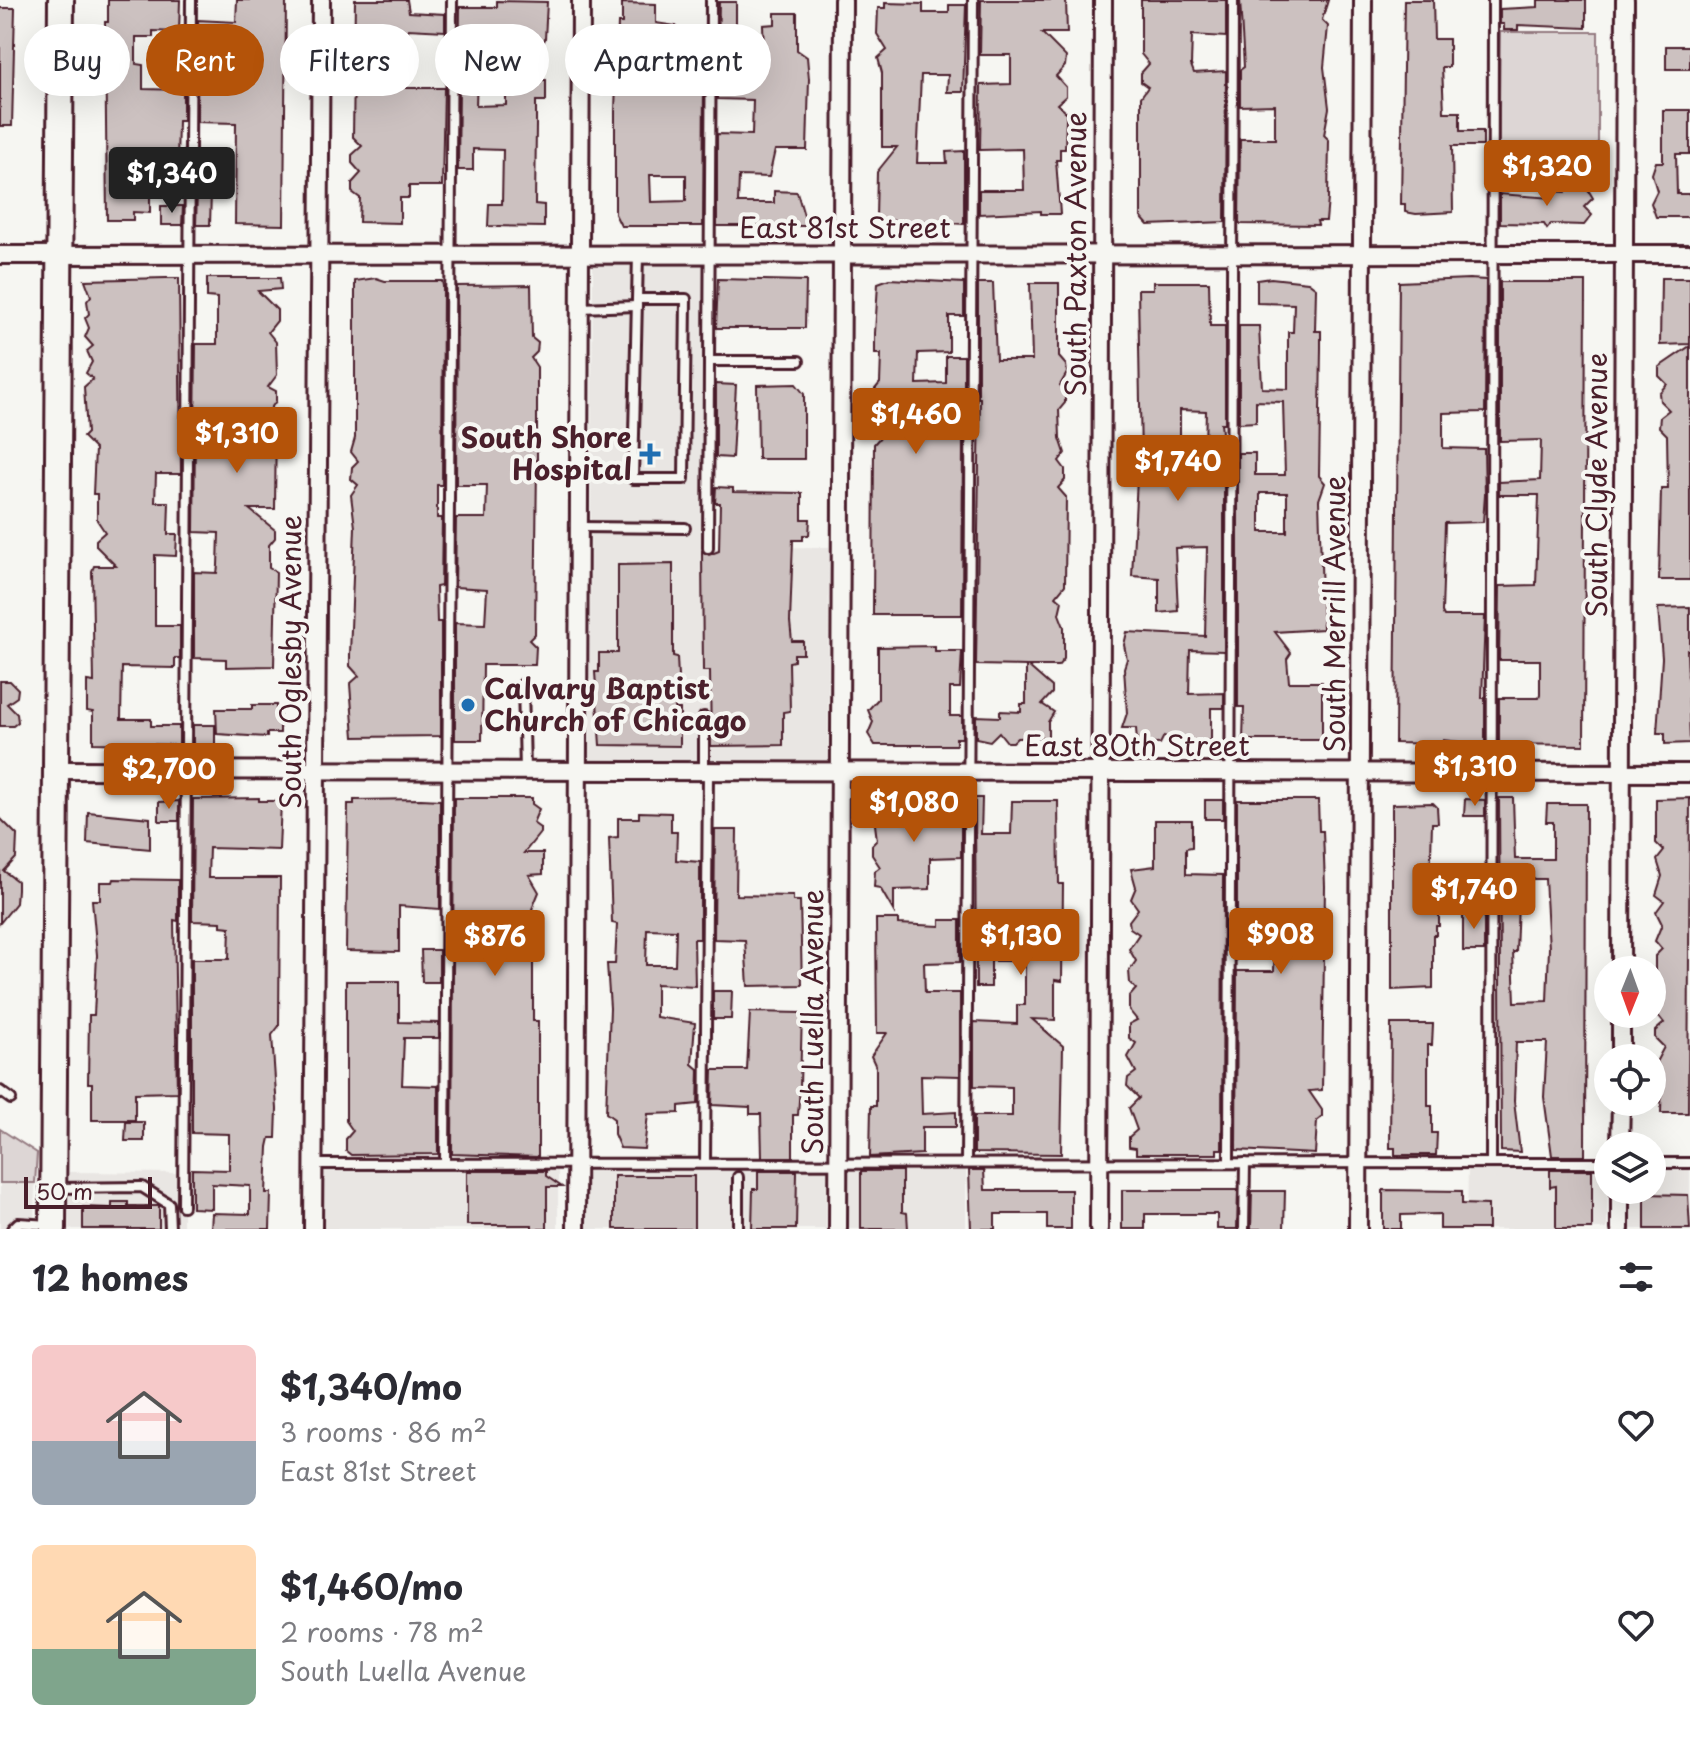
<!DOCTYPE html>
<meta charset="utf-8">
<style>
:root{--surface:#fff;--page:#f2f2f3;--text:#2b2b33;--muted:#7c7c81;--accent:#b45309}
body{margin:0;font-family:"Playpen Sans",sans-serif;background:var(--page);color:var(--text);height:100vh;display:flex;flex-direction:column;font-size:30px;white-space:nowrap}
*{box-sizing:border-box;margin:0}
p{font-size:26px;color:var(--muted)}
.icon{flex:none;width:44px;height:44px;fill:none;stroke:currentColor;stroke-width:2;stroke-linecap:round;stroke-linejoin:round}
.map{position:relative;height:1229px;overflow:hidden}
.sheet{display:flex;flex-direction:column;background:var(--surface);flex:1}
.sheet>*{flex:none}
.banner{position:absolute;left:24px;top:24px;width:800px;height:72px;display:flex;gap:16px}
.needle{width:52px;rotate:181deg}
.fabs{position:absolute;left:1594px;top:956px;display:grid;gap:16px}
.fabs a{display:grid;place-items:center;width:72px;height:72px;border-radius:50%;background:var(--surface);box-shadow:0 8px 32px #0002;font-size:40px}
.scale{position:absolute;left:24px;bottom:20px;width:128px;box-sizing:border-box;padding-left:8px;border:4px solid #4a1f2b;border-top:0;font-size:22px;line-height:28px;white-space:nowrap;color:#4a1f2b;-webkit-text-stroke:6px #f6f6f2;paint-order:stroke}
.price{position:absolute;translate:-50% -68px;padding:0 18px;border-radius:8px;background:var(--accent);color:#fff;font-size:26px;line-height:52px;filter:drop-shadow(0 2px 4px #0008)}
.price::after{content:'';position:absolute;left:50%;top:48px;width:24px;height:18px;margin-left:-12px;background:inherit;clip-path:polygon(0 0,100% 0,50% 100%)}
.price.on{background:#222;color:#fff}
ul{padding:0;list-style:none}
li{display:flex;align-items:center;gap:24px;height:200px;padding:0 32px}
li span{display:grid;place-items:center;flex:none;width:224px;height:160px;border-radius:12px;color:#555}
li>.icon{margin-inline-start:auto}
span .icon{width:96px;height:96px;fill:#fffc;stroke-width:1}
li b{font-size:34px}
h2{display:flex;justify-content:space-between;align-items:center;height:96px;padding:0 32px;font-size:34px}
.tag{padding:0 28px;border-radius:36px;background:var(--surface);box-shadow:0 8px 32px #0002;font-size:28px;line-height:72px}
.tag.on{background:var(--accent);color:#fff}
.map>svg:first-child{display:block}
</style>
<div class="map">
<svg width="1690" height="1229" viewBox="0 0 1690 1229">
<rect width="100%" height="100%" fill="#f6f6f2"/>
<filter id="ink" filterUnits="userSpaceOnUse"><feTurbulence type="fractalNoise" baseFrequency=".0125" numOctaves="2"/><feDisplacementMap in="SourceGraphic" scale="16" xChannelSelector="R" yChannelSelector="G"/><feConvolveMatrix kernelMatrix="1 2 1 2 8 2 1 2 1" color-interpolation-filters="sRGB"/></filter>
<g filter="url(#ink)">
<g fill="#e9e6e3">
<polygon points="593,263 709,264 709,548 829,547 828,762 589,763"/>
<rect x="324" y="1163" width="234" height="66"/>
<polygon points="588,1163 827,1163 826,1229 586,1229"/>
<polygon points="846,1163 966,1163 966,1229 845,1229"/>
<polygon points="1468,1163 1608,1163 1607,1229 1467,1229"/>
<polygon points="1652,1163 1690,1163 1690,1229 1631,1229 1631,1190 1652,1190"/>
<polygon points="69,1172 183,1173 183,1229 69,1229"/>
<polygon points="0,1183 35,1183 34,1229 0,1229"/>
</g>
<g fill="#ddd6d5" stroke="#947a80" stroke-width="2">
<polygon points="1500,32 1598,32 1598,185 1498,186"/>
<polygon points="0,1129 37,1153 35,1183 0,1183"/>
</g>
<g fill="#ccc1c0" stroke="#4a1f2b" stroke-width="2" fill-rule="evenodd">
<polygon points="108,0 180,0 179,32 153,31 153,37 136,37 136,64 143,65 143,89 183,90 183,121 178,121 177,162 150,162 150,213 133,212 133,220 107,220 105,22 108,22"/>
<polygon points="237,0 286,0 284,225 235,224 236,123 197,122 198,20 236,22"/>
<polygon points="355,0 407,0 409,12 445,14 445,31 408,29 406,65 406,88 444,88 442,186 409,186 409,198 400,198 400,223 359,222 360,198 352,192 352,183 361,173 352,163 352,155 362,146 353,137"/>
<polygon points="981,0 1066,0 1067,33 1042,33 1066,57 1065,66 1056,76 1066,87 1066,96 1057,104 1066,112 1066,120 1065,149 1060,149 1060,160 1056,160 1060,214 1041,214 1041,211 979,214 979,190 1024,190 1023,149 980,150 981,85 1011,84 1011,55 980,55"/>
<polygon points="1141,0 1226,0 1226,37 1192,35 1191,65 1194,73 1226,71 1225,222 1148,225 1141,217 1141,97 1148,87 1141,82 1141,73 1149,64 1141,54"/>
<polygon points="1240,0 1328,0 1322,20 1328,26 1324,67 1329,108 1324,135 1329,140 1328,199 1326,221 1317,221 1318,225 1239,224 1240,139 1275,139 1275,105 1240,106 1240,70 1244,67"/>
<polygon points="1404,0 1433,0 1434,39 1449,39 1449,67 1442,67 1444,112 1460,112 1460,131 1483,131 1483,146 1452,146 1453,212 1416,214 1405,212 1405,204 1401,204"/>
<polygon points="1538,0 1586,0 1586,28 1518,25 1518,30 1504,30 1504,24 1500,24 1500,9 1538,7"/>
<path d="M497 1 547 2 545 39 540 49H534V80H546V101H536V126L535 204 544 205V227L488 226 489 204H502L503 150 473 149V170H458L460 7H497ZM477 74H506V105L476 106Z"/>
<polygon points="719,2 736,2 736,49 764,50 763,25 775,24 775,13 797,13 797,50 807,57 809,79 807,150 775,150 769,177 739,176 738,203 774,203 774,191 797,192 807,226 717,226 717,134 752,135 753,100 717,99"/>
<path d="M622 3 656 4V23L676 26V79H704L703 226H621L615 214V111L618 23H622ZM650 175H686V201L651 202Z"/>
<polygon points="885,3 923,4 923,13 949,13 949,5 966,5 963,92 947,92 948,75 921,75 917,163 947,163 946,152 964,151 964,224 913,221 913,224 898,224 898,221 876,218 877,172 897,147 882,147 882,73 878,58 887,50 877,34 878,8 885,8"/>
<polygon points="0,8 15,8 12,126 0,126"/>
<rect x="1666" y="46" width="24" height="23"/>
<polygon points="1663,110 1690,110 1690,154 1676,154 1677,194 1690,194 1690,217 1656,217 1651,203 1657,191 1652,174 1656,162 1663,162"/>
<polygon points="198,159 212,160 210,225 196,225"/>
<polygon points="1565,188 1587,188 1593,198 1584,207 1592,215 1584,225 1551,224 1547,229 1544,224 1500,223 1500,194 1553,198 1553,191 1565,192"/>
<polygon points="161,206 183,206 182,225 161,225"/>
<polygon points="166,278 179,278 181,474 156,474 155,502 169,502 168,534 177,534 176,556 155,555 155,626 180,626 180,658 175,658 175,668 122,667 121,719 151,719 151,726 179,726 179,745 93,743 93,712 87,711 87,681 94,682 92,571 94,566 116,566 96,546 96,540 105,532 97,520 97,494 93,494 95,449 83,437 87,433 84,387 93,379 86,373 92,362 87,351 93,346 85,337 89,328 85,318 89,314 87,301 91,296 85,280"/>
<polygon points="207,278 280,278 281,289 258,291 277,310 277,321 268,332 276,342 277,375 268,387 276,391 276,401 269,411 276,419 275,509 249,509 275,530 275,538 269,545 269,568 276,572 274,666 226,667 226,659 194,658 194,572 217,573 218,566 219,533 194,532 196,344 217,344 217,298 207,297"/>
<polygon points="376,278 385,281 442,281 443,286 442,485 437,485 437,518 442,518 441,586 436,587 437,622 441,622 441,736 354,737 350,684 359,676 350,666 350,654 355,527 351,495 358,485 351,479 352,467 358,461 351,452 355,438 355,281"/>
<path d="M1271 278 1308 282 1316 288 1315 331H1321V348L1319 476 1325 483 1319 500 1323 629 1275 632 1291 653 1287 659 1289 682H1322V740H1243L1244 707H1238V453H1255V475H1285L1283 402 1256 401V422L1239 423V326H1259L1262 388 1288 389V332H1293L1294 304 1257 303V280ZM1260 493H1287V532H1260Z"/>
<polygon points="1661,278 1690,278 1690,344 1660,345"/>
<polygon points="718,279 806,281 805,328 716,328"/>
<polygon points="889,279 964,283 964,316 949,316 949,352 918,353 917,384 946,383 946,356 964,356 964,397 930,397 931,406 926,406 926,437 963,437 962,615 873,615 874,444 882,435 875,428 874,417 882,409 875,402 875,389 880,383 881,354 875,354 875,333 878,283"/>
<polygon points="1469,279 1486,280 1485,412 1443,413 1443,448 1484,449 1485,495 1483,522 1445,523 1442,612 1444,616 1485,616 1482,698 1485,698 1485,745 1443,740 1442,744 1395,743 1399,282"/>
<path d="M1153 282H1209L1210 326H1225V423H1221L1224 453V651L1190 650 1189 694 1224 693V708H1211V740L1200 742H1177L1164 736 1160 744 1137 743 1136 728H1122L1127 713 1124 668 1127 659 1124 645 1127 632 1205 636 1207 547 1175 548 1178 611 1159 613V578L1132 576 1137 478 1148 460H1141L1138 289H1153ZM1180 410 1206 411 1205 443H1180Z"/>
<polygon points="1500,282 1586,282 1584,745 1499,744 1499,698 1539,698 1540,695 1540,660 1499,660 1500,586 1536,585 1539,495 1499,495 1499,482 1540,480 1541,440 1500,441"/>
<polygon points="978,283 993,283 996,360 1032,360 1030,283 1059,283 1059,357 1066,365 1067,373 1060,385 1065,390 1065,403 1059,410 1060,438 1065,453 1059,461 1065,469 1065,480 1058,488 1066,497 1065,585 1056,596 1062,601 1059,614 1064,627 1064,659 1058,666 1028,666 1052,687 1052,693 1042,704 1054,712 1048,722 1048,737 1017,738 1013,742 1007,742 999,732 990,741 976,738 976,716 1000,717 1000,711 1021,712 1021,704 1026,704 1026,666 976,665 980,398 978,398"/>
<polygon points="531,285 532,338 538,343 537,352 531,358 537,367 537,462 535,634 529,640 536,647 535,665 483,665 482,740 455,740 455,623 485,624 487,589 455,587 456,518 486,518 487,485 456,485 457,286"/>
<polygon points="1690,346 1690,580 1659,580 1661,489 1668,489 1667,435 1659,427 1660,417 1669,410 1660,401 1659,393 1667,384 1659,376 1659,367"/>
<polygon points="716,384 736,385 732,458 716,457"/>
<polygon points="796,384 804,394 804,459 758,459 757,385"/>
<polygon points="716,487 733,488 733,492 802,493 802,519 810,519 809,535 803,535 803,540 793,540 790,622 792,641 803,641 803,654 794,654 794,661 789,662 790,711 783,712 783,745 711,746 710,671 703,671 702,551 709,555 719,551 720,503 715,503"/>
<polygon points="673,564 673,656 677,657 678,677 675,709 680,709 680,746 600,745 595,672 599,672 599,653 618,653 618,565"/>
<polygon points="1690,607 1690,650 1687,650 1690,743 1665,744 1665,733 1657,733 1662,658 1658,608"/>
<polygon points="935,646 935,651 962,651 960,688 950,688 950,716 962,716 962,738 956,738 956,745 875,745 868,734 873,722 868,710 878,699 878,647"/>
<polygon points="0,681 10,681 18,689 17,697 7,704 17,714 18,722 13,726 0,726"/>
<polygon points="252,705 276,705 276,714 280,715 280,733 267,733 267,737 217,734 216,709 252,709"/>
<polygon points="193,725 215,725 215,746 193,745"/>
<polygon points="259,798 259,801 281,801 279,850 209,848 208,878 280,878 279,1026 272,1035 277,1109 276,1138 270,1138 268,1147 266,1193 271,1193 270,1229 211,1229 212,1213 250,1214 250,1186 212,1184 212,1209 192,1208 192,1169 229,1170 229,1134 192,1133 192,959 229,959 230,927 221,926 221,922 192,921 193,799"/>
<polygon points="454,798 532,798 532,804 539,809 533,823 540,828 540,833 524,853 543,853 543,874 529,875 539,892 532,909 539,918 538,926 533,931 533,1021 538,1021 538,1157 452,1154"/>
<polygon points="946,798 961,798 961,857 930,858 930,889 894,890 894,912 880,888 874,887 875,871 880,867 872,855 872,845 877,840 873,809 877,806 946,805"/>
<polygon points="975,798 982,798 981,834 1011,834 1012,801 1058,801 1059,884 1063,884 1062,981 1055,980 1055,1020 1032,1019 1063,1046 1061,1154 974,1153 974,1116 1012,1116 1012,1087 974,1086 974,1022 1017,1024 1017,1005 1025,1005 1025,961 991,961 991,987 976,987"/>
<path d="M1499 798H1513L1515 859H1553V822H1546L1547 804H1586L1585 1156H1552L1544 1097 1547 1042H1516L1514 1101 1520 1152 1501 1151ZM1519 879H1545L1549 948 1547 1001 1515 1002 1513 952H1516Z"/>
<polygon points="1690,798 1688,1113 1661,1113 1662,1077 1656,1062 1664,1047 1655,1038 1655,1031 1664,1023 1655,1012 1654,999 1660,994 1655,987 1655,956 1662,949 1655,941 1662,924 1656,912 1664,901 1656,895 1662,876 1657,860 1664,851 1656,843 1656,799"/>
<polygon points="421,799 440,800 440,909 399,906 399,952 346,951 348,804 354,804 354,800"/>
<polygon points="1465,799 1485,800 1485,816 1464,816"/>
<rect x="1205" y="800" width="18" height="19"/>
<polygon points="1237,800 1318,800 1319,831 1323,831 1325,886 1322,1090 1309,1091 1322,1110 1322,1117 1317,1121 1315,1154 1236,1150 1237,971 1274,971 1275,931 1237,933"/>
<polygon points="179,801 179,821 159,821 159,802"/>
<polygon points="1433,803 1437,807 1438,823 1432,823 1430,887 1439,887 1439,926 1436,926 1436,935 1433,935 1433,988 1392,990 1392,804"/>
<polygon points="88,812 150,818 150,849 87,843"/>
<path d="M639 812 671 813V832H677L676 860 700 862V939H694L695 986 656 984V1017L695 1023 692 1064 699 1070 698 1104 679 1106V1113L648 1114 644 1149 620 1148 614 1134V1119L606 1113 610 1008 607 964H615L617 924 612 923 609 838 618 837V818H639ZM647 929 676 930 675 965H646Z"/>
<polygon points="0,818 17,835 16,858 4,871 17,881 17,889 16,903 0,923"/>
<polygon points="1155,820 1192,820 1192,847 1186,848 1186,874 1223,875 1222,1149 1217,1149 1217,1154 1136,1154 1136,1148 1129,1147 1129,1137 1137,1130 1129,1108 1139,1098 1127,1086 1128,1078 1136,1072 1128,1057 1136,1043 1129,1038 1129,1024 1137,1020 1129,1010 1129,997 1136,989 1130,983 1129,971 1136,961 1129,949 1139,934 1130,928 1129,921 1138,909 1131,899 1136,887 1131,869 1155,866"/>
<polygon points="715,830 737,830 736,895 793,896 793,901 800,901 802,985 748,986 745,940 714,939"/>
<polygon points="114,879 178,880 178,921 174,920 177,1092 135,1093 135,1120 92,1120 92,1083 88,1083 89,1015 94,1015 97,955 92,900 100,900 100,882 113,882"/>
<polygon points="1467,911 1484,912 1484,951 1463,951 1463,914"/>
<polygon points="876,919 898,919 898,924 940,926 940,920 960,920 960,962 924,963 925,993 960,993 960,1076 921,1075 922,1114 956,1112 956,1127 922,1127 922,1154 870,1157 871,1106 876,1106 876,1067 871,1056 887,1033 877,1033"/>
<polygon points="421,950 439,950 439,982 422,982"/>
<polygon points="346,981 399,981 399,1022 439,1023 439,1038 404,1038 402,1085 438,1086 438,1154 351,1155 346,1151 346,1139 353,1131 346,1121"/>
<polygon points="713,991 732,991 731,1019 713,1019"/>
<polygon points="750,1012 802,1013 800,1086 798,1115 793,1115 793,1157 762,1157 761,1114 750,1114 750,1107 712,1105 713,1070 747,1070"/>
<polygon points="1391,1024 1433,1024 1432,1045 1428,1045 1428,1106 1432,1106 1432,1133 1437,1133 1436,1155 1395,1155 1395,1148 1390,1148"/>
<polygon points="126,1122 144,1122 144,1141 125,1141"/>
<polygon points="969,1170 984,1170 985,1190 1071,1190 1071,1229 1047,1229 1047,1214 995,1214 995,1229 971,1229"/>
<polygon points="1550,1170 1592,1170 1592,1229 1556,1229 1556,1186 1550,1187"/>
<polygon points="467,1171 546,1171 546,1176 562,1187 547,1187 547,1229 532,1229 532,1225 467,1225"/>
<polygon points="758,1171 797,1171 796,1229 752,1229 753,1189 758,1189"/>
<polygon points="861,1171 902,1171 902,1212 907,1213 908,1229 861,1229"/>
<rect x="614" y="1176" width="80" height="53"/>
<polygon points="1122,1190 1238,1190 1237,1229 1217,1229 1217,1214 1145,1214 1145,1229 1122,1229"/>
<polygon points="1383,1190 1462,1191 1462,1204 1488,1205 1488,1229 1440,1229 1440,1214 1401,1215 1401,1229 1383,1229"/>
<polygon points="1252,1191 1285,1191 1284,1229 1251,1229"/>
<polygon points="1645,1194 1688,1195 1690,1229 1645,1229"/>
<polygon points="112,1202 128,1202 128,1206 159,1206 159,1229 83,1229 83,1207 112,1208"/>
</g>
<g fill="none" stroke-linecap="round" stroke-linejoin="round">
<g stroke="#4a1f2b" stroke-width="14">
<g id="lane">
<polyline points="637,299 686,299 684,479 633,479 638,254"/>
<polyline points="580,308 637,306"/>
<polyline points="709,361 799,361"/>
<polyline points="579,471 633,471"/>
<polyline points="579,527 685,528"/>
<polyline points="708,548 711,0"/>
<polyline points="523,684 525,771"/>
<polyline points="704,717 704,771"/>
<polyline points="0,1091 11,1099"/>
<polyline points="445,1163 452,0"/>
<polyline points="705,1163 708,772"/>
<polyline points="966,1163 973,0"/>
<polyline points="1229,1163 1233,0"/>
<polyline points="1491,1163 1493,0"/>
<polyline points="1652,1163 1690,1163"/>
<polyline points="314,1164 1608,1163"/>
<polyline points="738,1177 738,1229"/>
<polyline points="56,1188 142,1187 169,1204 170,1229"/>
<polyline points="183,1206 191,0"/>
<polyline points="12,1229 18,1223 49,1225"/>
<polyline points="1244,1229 1245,1163"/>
</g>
</g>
<g stroke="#4a1f2b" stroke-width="22">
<g id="street">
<polyline points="0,255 1690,254"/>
<polyline points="56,770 1690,773"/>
<polyline points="1621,970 1625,0"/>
<polyline points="1621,1058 1621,1014"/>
<polyline points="1620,1146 1621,1102"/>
<polyline points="313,1229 321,0"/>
<polyline points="576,1229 581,0"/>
<polyline points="838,1229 843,0"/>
<polyline points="1099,1229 1103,0"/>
<polyline points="1358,1229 1363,0"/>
<polyline points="1620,1229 1620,1190"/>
</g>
</g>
<g stroke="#4a1f2b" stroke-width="30">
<polyline id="secondary" points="53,1229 61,0"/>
</g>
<use href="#lane" stroke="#f6f6f2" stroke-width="8"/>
<use href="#street" stroke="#f6f6f2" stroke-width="16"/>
<use href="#secondary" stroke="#f6f6f2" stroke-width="24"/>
</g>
</g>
<g fill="#1f6fb2" stroke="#f6f6f2" stroke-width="3">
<path d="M646 442h8v8h8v8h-8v8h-8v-8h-8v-8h8z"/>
<circle cx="468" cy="705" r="8"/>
</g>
<g text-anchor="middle" stroke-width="8" stroke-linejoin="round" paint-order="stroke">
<g font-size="28" fill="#4a1f2b" stroke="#f6f6f2">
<text x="845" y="238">East 81st Street</text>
<text transform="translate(1076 254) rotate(-90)" y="10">South Paxton Avenue</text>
<text transform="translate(1597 485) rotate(-90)" y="10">South Clyde Avenue</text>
<text transform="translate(1335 614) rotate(-90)" y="10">South Merrill Avenue</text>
<text transform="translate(291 662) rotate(-90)" y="10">South Oglesby Avenue</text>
<text x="1137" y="756">East 80th Street</text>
<text transform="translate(813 1022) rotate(-90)" y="10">South Luella Avenue</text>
</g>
<g font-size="28" font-weight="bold" fill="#4a1f2b" stroke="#f6f6f2" text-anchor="end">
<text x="632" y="448">South Shore<tspan x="632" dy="32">Hospital</tspan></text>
<text x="484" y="699" text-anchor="start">Calvary Baptist<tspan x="484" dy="32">Church of Chicago</tspan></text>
</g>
</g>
</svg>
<div class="fabs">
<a><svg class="needle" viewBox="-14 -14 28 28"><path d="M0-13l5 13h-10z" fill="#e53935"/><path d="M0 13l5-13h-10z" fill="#7c7c81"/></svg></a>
<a><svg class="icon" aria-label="locate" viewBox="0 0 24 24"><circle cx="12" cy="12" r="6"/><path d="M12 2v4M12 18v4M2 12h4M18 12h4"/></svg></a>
<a><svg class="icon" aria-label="layers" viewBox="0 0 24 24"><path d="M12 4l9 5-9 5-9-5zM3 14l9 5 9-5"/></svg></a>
</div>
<div class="scale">50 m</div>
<b class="price" style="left:1547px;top:208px">$1,320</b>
<b class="price on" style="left:172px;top:215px">$1,340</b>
<b class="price" style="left:916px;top:456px">$1,460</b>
<b class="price" style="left:237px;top:475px">$1,310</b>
<b class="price" style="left:1178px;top:503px">$1,740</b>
<b class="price" style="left:1475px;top:808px">$1,310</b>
<b class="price" style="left:169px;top:811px">$2,700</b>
<b class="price" style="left:914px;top:844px">$1,080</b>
<b class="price" style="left:1474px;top:931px">$1,740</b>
<b class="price" style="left:1281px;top:976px">$908</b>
<b class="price" style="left:1021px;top:977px">$1,130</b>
<b class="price" style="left:495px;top:978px">$876</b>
<div class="banner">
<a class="tag">Buy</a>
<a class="tag on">Rent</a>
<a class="tag">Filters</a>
<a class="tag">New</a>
<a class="tag">Apartment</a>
</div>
</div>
<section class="sheet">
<h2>12 homes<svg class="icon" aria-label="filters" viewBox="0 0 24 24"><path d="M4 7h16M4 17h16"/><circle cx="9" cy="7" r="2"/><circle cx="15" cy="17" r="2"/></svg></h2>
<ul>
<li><span style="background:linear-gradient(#f6c9c9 60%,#9aa5b1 0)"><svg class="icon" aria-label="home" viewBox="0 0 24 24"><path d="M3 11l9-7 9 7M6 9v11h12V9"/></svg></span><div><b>$1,340/mo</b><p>3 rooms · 86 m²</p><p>East 81st Street</p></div><svg class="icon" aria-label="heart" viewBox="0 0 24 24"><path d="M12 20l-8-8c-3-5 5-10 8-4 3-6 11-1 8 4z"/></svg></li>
<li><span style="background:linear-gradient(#ffd9b3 65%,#7fa58c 0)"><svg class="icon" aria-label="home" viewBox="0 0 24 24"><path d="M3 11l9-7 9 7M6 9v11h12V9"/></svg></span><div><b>$1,460/mo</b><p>2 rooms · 78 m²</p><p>South Luella Avenue</p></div><svg class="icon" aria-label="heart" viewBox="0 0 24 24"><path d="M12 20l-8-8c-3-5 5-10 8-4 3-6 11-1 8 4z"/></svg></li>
</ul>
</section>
